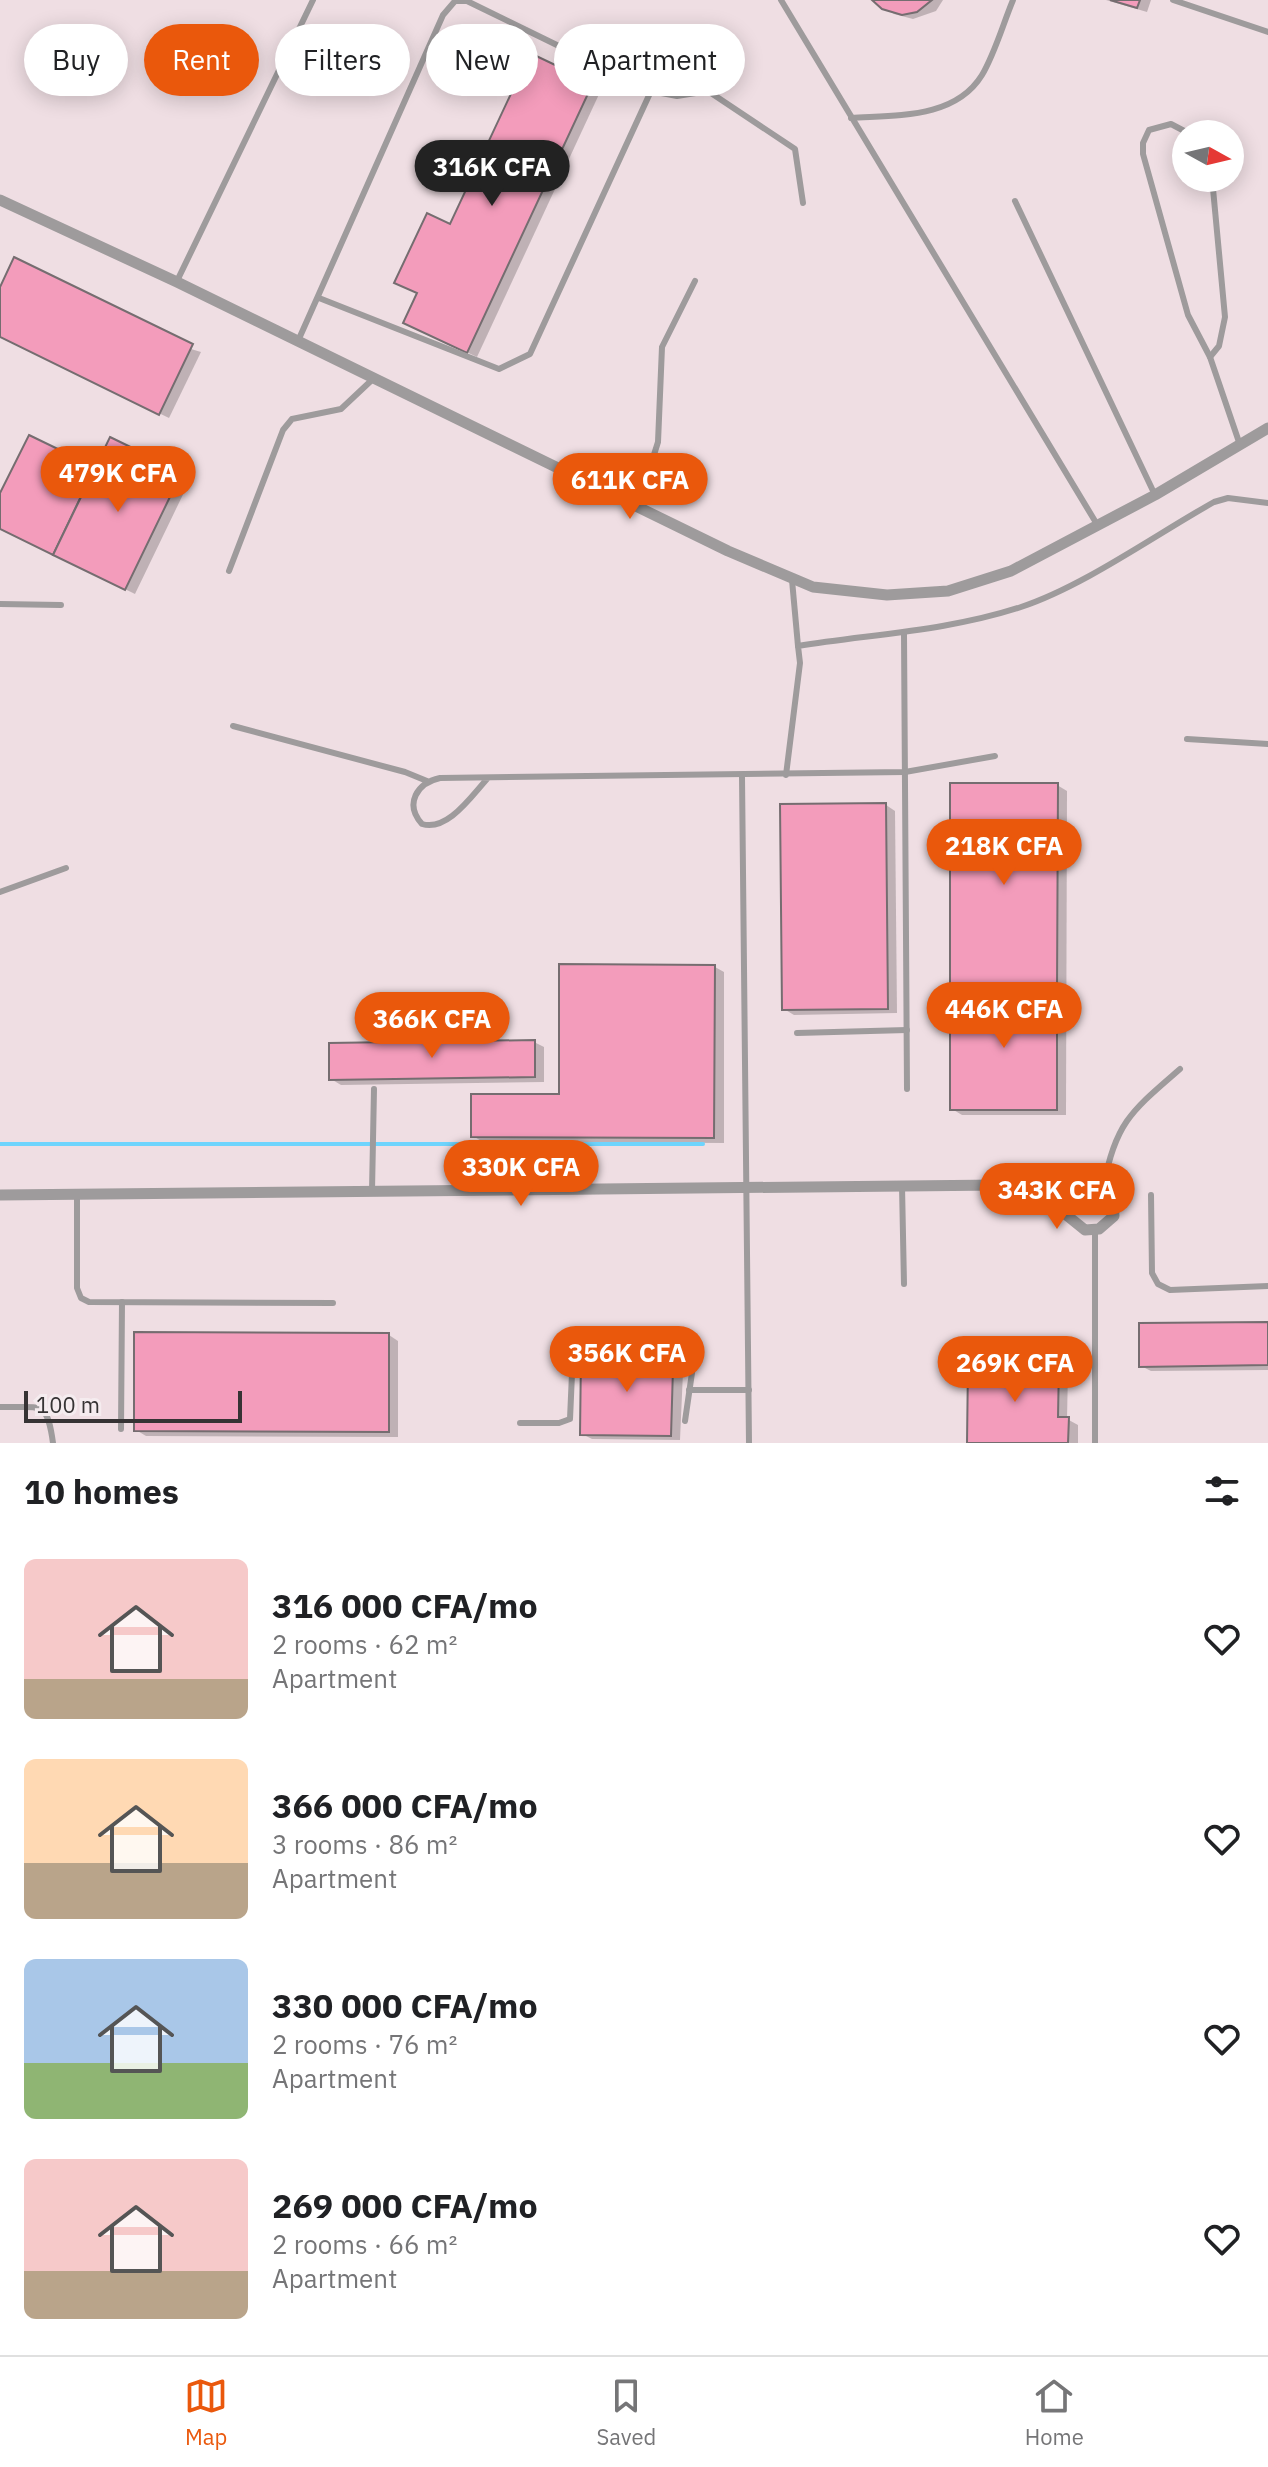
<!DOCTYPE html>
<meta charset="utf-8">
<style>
:root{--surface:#fff;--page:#f2f2f2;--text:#202124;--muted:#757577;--line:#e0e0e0;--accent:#ea580c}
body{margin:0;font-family:"IBM Plex Sans",sans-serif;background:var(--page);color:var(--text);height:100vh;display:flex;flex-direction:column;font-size:30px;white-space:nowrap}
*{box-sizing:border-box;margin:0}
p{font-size:26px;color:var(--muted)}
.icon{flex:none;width:44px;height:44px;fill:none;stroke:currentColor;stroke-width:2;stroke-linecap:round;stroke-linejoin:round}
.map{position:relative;height:1443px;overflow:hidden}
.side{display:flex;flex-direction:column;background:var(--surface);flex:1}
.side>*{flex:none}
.guide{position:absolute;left:24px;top:24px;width:800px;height:72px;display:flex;gap:16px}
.needle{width:52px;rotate:98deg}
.buttons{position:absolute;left:1172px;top:120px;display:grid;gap:16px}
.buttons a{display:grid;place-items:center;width:72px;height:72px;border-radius:50%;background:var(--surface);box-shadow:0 4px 20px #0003;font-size:40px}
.scale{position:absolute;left:24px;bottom:20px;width:218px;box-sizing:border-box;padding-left:8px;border:4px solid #363334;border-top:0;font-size:22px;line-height:28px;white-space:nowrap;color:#363334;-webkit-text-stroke:6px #f5ecef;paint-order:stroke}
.price{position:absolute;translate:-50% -68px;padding:0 18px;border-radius:28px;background:var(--accent);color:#fff;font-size:26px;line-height:52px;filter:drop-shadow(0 2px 4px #0008)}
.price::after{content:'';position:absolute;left:50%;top:48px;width:24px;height:18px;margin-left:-12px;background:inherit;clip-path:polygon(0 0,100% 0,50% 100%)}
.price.active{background:#222;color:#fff}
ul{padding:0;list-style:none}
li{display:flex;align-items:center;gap:24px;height:200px;padding:0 24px}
li span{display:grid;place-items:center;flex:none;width:224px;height:160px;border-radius:12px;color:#555}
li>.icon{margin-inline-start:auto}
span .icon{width:96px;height:96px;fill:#fffc;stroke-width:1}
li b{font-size:34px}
h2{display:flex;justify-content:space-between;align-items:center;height:96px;padding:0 24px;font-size:34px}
.chip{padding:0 28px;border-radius:36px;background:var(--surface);box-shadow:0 4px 20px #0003;font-size:28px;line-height:72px}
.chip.active{background:var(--accent);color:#fff}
.dock{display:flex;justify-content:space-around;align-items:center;height:112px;border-top:2px solid var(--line);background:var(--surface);font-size:22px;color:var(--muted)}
.dock a{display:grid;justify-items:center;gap:4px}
.dock .active{color:var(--accent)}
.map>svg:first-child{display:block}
</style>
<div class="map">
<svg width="1268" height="1443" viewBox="0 0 1268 1443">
<rect width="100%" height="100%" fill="#f5ecef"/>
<path fill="#efdee3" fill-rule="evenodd" d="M0 0H1268V1443H0ZM1186 134H1230V178H1186Z"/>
<g fill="#0003">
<polygon points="875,0 943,0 936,11 913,19 894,14"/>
<polygon points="1106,0 1151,0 1147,12"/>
<polygon points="592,85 601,90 477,357 416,328 419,293 451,227"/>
<polygon points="0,292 201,352 169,418 0,336"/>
<polygon points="29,437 96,470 181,474 190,480 135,594 0,528 0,498"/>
<polygon points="1057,785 1067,791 1066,1115 962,1115 952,1109"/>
<polygon points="886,805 895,811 897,1013 794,1015 784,1009"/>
<polygon points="715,967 724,972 724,1143 483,1142 473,1136 561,1096"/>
<polygon points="534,1042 544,1047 544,1082 341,1085 331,1079"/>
<polygon points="1268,1324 1268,1370 1151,1371 1141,1366"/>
<polygon points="389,1335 398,1341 398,1437 146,1436 136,1430"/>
<polygon points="680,1357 690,1363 689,1372 683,1372 680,1440 592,1439 582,1434"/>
<polygon points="1058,1365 1068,1371 1067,1419 1078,1425 1078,1443 969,1443"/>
</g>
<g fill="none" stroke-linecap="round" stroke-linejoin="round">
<polyline stroke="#6ed4fd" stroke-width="4" points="0,1144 703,1144"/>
</g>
<g fill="#f39cbb" stroke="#756d70" stroke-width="2">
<polygon points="872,0 932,0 917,12 902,15 882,9"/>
<polygon points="1110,0 1140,0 1137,8"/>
<polygon points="530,53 593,83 467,353 403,323 417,293 394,283 427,213 450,224"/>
<polygon points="14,257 193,344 159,415 0,337 0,287"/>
<polygon points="29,435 95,467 53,555 0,529 0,493"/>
<polygon points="110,437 182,472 125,590 53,555"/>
<polygon points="950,783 1058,783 1057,991 950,991"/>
<polygon points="886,803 888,1009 782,1010 780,804"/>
<polygon points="559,964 715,965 714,1138 471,1137 471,1094 559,1094"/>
<rect x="950" y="991" width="107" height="119"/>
<polygon points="535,1040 535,1077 329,1080 329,1043"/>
<polygon points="1268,1322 1268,1365 1139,1367 1139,1323"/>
<polygon points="134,1332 389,1333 389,1432 134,1431"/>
<polygon points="581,1354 680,1355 680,1368 673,1368 671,1436 580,1435"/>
<polygon points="968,1363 1059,1363 1058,1417 1069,1417 1068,1443 967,1443"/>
</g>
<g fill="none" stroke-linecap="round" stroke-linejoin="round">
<g stroke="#9e9b9c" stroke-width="6">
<polyline points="781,0 1098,526"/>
<polyline points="1173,0 1268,32"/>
<path d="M851 118C896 115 955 119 982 75 995 53 1003 24 1013 0"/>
<polyline points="1190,134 1171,124 1149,130 1143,143 1143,154 1188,315 1210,357 1240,445"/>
<polyline points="1015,201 1155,495"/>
<polyline points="177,281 313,0"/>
<polyline points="319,298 499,369 530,354 651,91"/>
<polyline points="298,341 443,15 455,1 467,1 651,91 677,96 708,91 795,149 803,203"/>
<polyline points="1210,357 1219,346 1225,317 1212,178"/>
<polyline points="627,500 652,461 658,442 662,347 695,281"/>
<polyline points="229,571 283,430 292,419 341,409 374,378"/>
<polyline points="792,580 798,646"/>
<polyline points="0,604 61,605"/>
<polyline points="904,634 907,1089"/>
<polyline points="233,726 405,772 427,781"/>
<polyline points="1187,739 1268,744"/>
<path d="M786 775 800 663 798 646C872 634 948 631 1021 607 1084 586 1155 535 1214 502L1228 498 1268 503"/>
<polyline points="742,777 749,1443"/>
<path d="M488 778C472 795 448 832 422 824 404 804 417 783 440 778L905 772 995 756"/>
<polyline points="0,892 66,868"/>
<polyline points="797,1033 907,1030"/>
<path d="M1104 1185C1115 1122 1134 1109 1180 1069"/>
<polyline points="902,1186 904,1284"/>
<polyline points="372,1191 374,1089"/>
<polyline points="77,1195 77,1288 81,1298 89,1302 333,1303"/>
<polyline points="1151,1195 1152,1273 1158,1284 1170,1290 1268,1286"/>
<polyline points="1095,1231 1095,1443"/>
<polyline points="689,1390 749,1390"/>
<path d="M0 1407C41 1408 47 1399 53 1443"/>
<polyline points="520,1423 559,1423 570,1419 573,1351 583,1342 690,1345 694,1359 685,1421"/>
<polyline points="121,1429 122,1302"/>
</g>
<g stroke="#9e9b9c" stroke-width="11">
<polyline points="0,200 177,282 728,551 813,587 887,595 948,591 1011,571 1155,495 1268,428"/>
<path d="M0 1195 1000 1185C1015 1186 1031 1190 1045 1189 1069 1187 1093 1174 1112 1193L1114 1216 1099 1229 1085 1230 1059 1209 1044 1189"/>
</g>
</g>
</svg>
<div class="buttons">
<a><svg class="needle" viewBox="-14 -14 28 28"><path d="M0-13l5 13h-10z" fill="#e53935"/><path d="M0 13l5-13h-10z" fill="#757577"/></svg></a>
</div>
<div class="scale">100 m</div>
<b class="price active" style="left:492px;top:208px">316K CFA</b>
<b class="price" style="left:118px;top:514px">479K CFA</b>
<b class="price" style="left:630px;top:521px">611K CFA</b>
<b class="price" style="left:1004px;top:887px">218K CFA</b>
<b class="price" style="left:1004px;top:1050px">446K CFA</b>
<b class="price" style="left:432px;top:1060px">366K CFA</b>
<b class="price" style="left:521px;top:1208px">330K CFA</b>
<b class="price" style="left:1057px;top:1231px">343K CFA</b>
<b class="price" style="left:627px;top:1394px">356K CFA</b>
<b class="price" style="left:1015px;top:1404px">269K CFA</b>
<div class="guide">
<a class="chip">Buy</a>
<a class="chip active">Rent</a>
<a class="chip">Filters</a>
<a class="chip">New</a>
<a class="chip">Apartment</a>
</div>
</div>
<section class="side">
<h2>10 homes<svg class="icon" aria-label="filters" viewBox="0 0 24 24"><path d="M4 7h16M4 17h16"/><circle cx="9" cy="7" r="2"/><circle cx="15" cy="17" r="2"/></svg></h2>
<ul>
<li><span style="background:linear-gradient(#f6c9c9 75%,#b9a48a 0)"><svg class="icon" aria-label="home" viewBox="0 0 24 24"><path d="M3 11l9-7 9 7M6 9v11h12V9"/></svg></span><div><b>316 000 CFA/mo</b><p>2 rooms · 62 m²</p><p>Apartment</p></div><svg class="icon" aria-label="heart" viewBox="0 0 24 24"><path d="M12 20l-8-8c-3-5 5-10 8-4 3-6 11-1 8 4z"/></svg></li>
<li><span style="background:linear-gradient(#ffd9b3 65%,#b9a48a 0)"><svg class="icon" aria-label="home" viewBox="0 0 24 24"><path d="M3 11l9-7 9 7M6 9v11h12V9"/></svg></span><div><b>366 000 CFA/mo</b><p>3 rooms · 86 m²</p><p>Apartment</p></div><svg class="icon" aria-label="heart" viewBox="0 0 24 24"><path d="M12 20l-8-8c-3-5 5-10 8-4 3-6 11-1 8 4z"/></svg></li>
<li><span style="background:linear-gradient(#a9c7e8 65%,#8fb573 0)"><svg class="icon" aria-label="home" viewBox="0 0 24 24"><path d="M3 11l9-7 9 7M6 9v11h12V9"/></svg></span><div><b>330 000 CFA/mo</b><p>2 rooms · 76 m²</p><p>Apartment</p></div><svg class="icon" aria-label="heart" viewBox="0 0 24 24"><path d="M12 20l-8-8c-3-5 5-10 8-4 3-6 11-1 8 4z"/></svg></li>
<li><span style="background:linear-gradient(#f6c9c9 70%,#b9a48a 0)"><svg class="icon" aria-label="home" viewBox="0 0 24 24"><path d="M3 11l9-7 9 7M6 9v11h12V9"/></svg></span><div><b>269 000 CFA/mo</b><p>2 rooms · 66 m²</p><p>Apartment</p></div><svg class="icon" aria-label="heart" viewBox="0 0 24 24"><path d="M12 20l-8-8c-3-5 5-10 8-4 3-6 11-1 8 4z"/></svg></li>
</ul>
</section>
<nav class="dock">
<a class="active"><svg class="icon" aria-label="map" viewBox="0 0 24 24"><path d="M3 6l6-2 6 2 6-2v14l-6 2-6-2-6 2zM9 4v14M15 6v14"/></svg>Map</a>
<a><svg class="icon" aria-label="saved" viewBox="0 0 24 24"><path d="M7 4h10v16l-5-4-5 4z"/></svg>Saved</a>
<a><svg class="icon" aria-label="home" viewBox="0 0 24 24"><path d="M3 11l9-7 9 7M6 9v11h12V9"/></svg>Home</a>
</nav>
